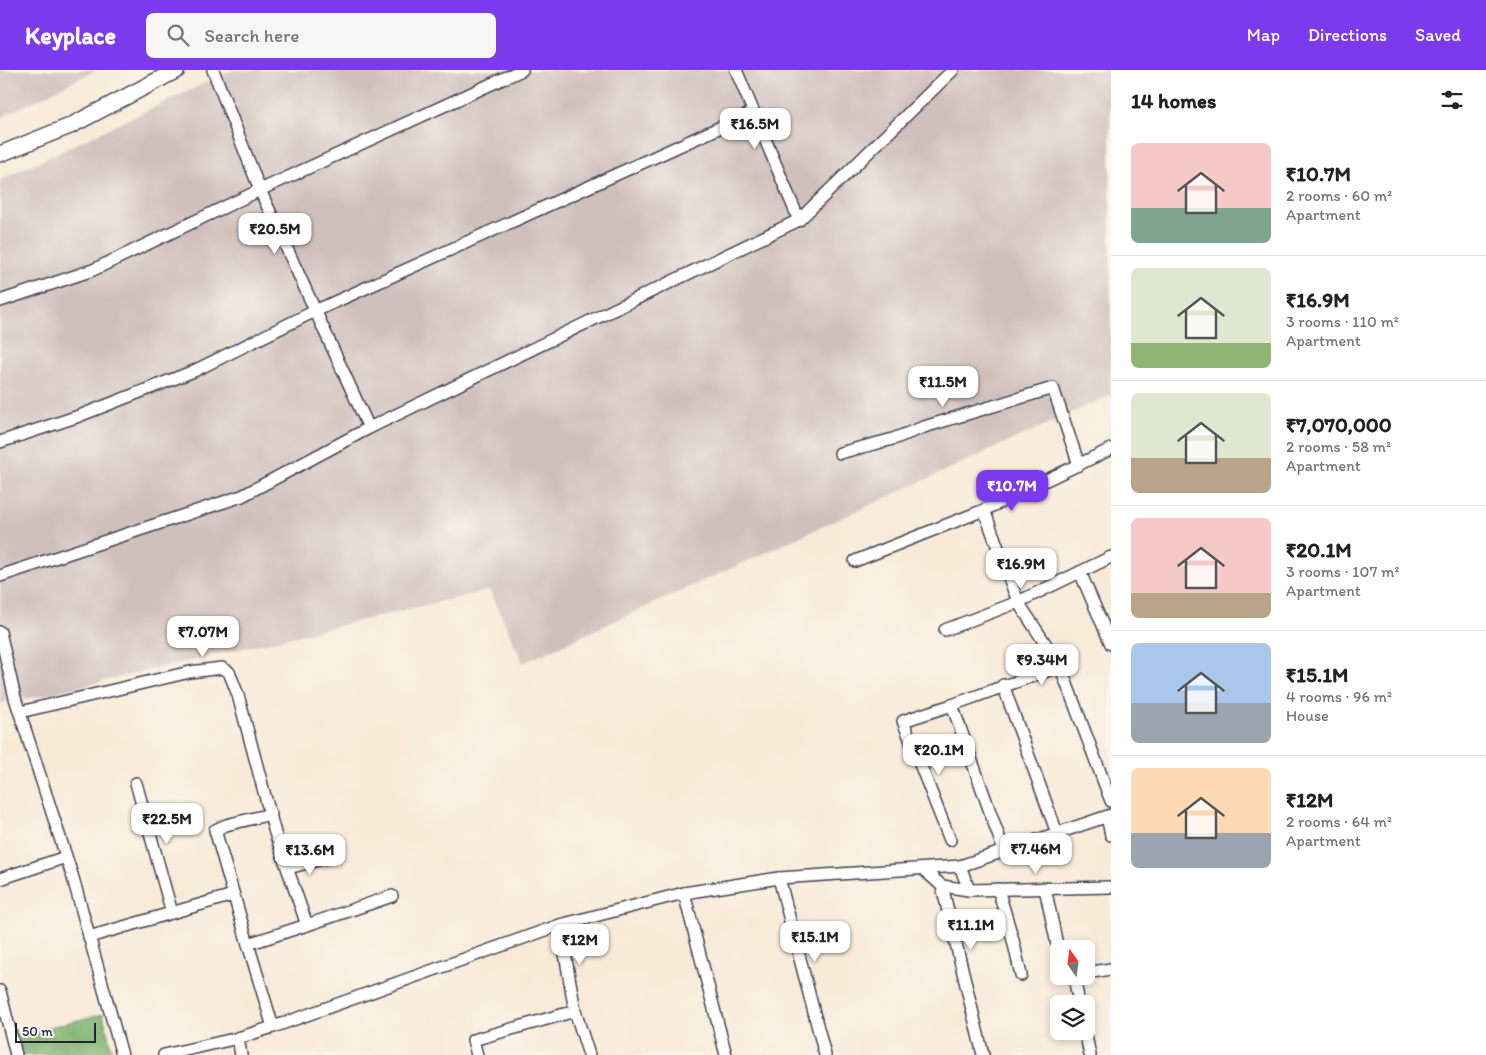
<!DOCTYPE html>
<meta charset="utf-8">
<style>
:root{--surface:#fff;--page:#f6f6f6;--text:#222;--muted:#767676;--line:#e0e0e0;--accent:#7c3aed}
body{margin:0;font-family:Itim,sans-serif;background:var(--page);color:var(--text);height:100vh;display:flex;flex-direction:column;font-size:19px;white-space:nowrap}
*{box-sizing:border-box;margin:0}
p{font-size:16px;color:var(--muted)}
.icon{flex:none;width:28px;height:28px;fill:none;stroke:currentColor;stroke-width:2;stroke-linecap:round;stroke-linejoin:round}
.map{position:relative;flex:1;overflow:hidden}
.side{display:flex;flex-direction:column;background:var(--surface);width:375px}
.side>*{flex:none}
.needle{width:32px;rotate:346deg}
.fabs{position:absolute;left:1050px;top:870px;display:grid;gap:10px}
.fabs a{display:grid;place-items:center;width:45px;height:45px;border-radius:8px;background:var(--surface);box-shadow:0 2px 8px #0003;font-size:25px}
.scale{position:absolute;left:15px;bottom:12px;width:81px;box-sizing:border-box;padding-left:5px;border:2px solid #22223b;border-top:0;font-size:14px;line-height:18px;white-space:nowrap;color:#22223b;-webkit-text-stroke:4px #fbf7ec;paint-order:stroke}
.price{position:absolute;translate:-50% -42px;padding:0 11px;border-radius:10px;background:#fff;color:#222;font-size:16px;line-height:32px;filter:drop-shadow(0 1px 2px #0008)}
.price::after{content:'';position:absolute;left:50%;top:30px;width:15px;height:11px;margin-left:-8px;background:inherit;clip-path:polygon(0 0,100% 0,50% 100%)}
.price.selected{background:var(--accent);color:#fff}
ul{padding:0;list-style:none}
li{display:flex;align-items:center;gap:15px;height:125px;padding:0 20px}
li+li{border-top:1px solid var(--line)}
li span{display:grid;place-items:center;flex:none;width:140px;height:100px;border-radius:8px;color:#555}
li>.icon{margin-inline-start:auto}
span .icon{width:60px;height:60px;fill:#fffc;stroke-width:1}
li b{font-size:21px}
h2{display:flex;justify-content:space-between;align-items:center;height:60px;padding:0 20px;font-size:21px}
header{display:flex;align-items:center;gap:30px;box-sizing:border-box;height:70px;padding:0 25px;background:var(--accent);color:#fff}
header strong{font-size:24px}
nav{display:flex;gap:28px;margin-inline-start:auto;font-size:18px}
.search{width:350px;height:45px;background:var(--page);display:flex;align-items:center;gap:12px;box-sizing:border-box;padding:0 18px;border-radius:8px;color:var(--muted);font-size:19px}
main{display:flex;flex:1;min-height:0}
.map>svg:first-child{display:block}
</style>
<header>
<strong>Keyplace</strong>
<div class="search"><svg class="icon" aria-label="search" viewBox="0 0 24 24"><circle cx="10" cy="10" r="6"/><path d="M15 15l6 6"/></svg>Search here</div>
<nav><a>Map</a><a>Directions</a><a>Saved</a></nav>
</header>
<main>
<div class="map">
<svg width="1111" height="985" viewBox="0 0 1111 985">
<rect width="100%" height="100%" fill="#fbf7ec"/>
<filter id="ink" filterUnits="userSpaceOnUse"><feTurbulence type="fractalNoise" baseFrequency=".02" numOctaves="2"/><feDisplacementMap in="SourceGraphic" scale="10" xChannelSelector="R" yChannelSelector="G"/><feConvolveMatrix kernelMatrix="1 2 1 2 8 2 1 2 1" color-interpolation-filters="sRGB"/></filter>
<filter id="wash" filterUnits="userSpaceOnUse"><feTurbulence type="fractalNoise" baseFrequency=".0096" numOctaves="4" result="noise"/><feDisplacementMap in="SourceGraphic" scale="20" xChannelSelector="R" yChannelSelector="G"/><feGaussianBlur stdDeviation="1.12" result="paint"/><feColorMatrix in="noise" values="0 0 0 0 0 0 0 0 0 0 0 0 0 0 0 0 0 1.4 0 .05"/><feComposite in="paint" operator="in"/></filter>
<g filter="url(#wash)">
<rect width="100%" height="100%" fill="#f8ead7"/>
<g fill="#d0c0bc">
<polygon points="0,0 96,0 0,48"/>
<polygon points="233,0 1110,0 1111,325 523,593 490,520 40,626 0,633 0,110"/>
</g>
<polygon fill="#7bb06c" stroke="#4e6954" points="103,944 113,985 13,985 8,967"/>
</g>
<g filter="url(#ink)">
<g fill="none" stroke-linecap="round" stroke-linejoin="round">
<g stroke="#424052" stroke-width="14">
<g id="minor">
<polyline points="213,0 260,120 369,358"/>
<polyline points="736,0 799,150"/>
<polyline points="0,231 93,200 260,120 522,0"/>
<polyline points="0,372 79,346 194,301 315,241 754,42"/>
<polyline points="1111,379 984,440 1018,532 1111,487"/>
<polyline points="840,383 893,369 924,357 1053,318 1079,395"/>
<polyline points="855,491 984,440"/>
<polyline points="1080,502 1111,574"/>
<polyline points="0,506 242,426 369,358 799,150 953,0"/>
<polyline points="945,560 1018,532 1060,596 1111,731"/>
<polyline points="0,562 15,628 73,808 122,985"/>
<polyline points="1003,615 1057,763"/>
<polyline points="952,635 1060,596"/>
<polyline points="20,642 190,602 222,598 229,602 238,625 275,763 307,855 248,874"/>
<polyline points="136,713 172,843"/>
<polyline points="271,744 226,755 215,760 248,874 273,957"/>
<polyline points="1107,747 1111,765"/>
<polyline points="950,770 903,651 952,635 1004,781"/>
<polyline points="960,796 969,820 1111,817"/>
<polyline points="288,798 326,788"/>
<polyline points="923,799 942,816 983,985"/>
<polyline points="779,808 825,985"/>
<polyline points="0,809 66,787"/>
<polyline points="942,816 969,820"/>
<polyline points="1045,818 1059,884"/>
<polyline points="998,819 1013,870 1021,905"/>
<polyline points="684,823 726,985"/>
<polyline points="307,855 392,826"/>
<polyline points="560,855 575,941 589,985"/>
<polyline points="89,867 233,825"/>
<polyline points="1086,903 1111,899"/>
<polyline points="1074,906 1079,934"/>
<polyline points="0,921 16,985"/>
<polyline points="1085,961 1090,985"/>
<polyline points="238,968 241,985"/>
<polyline points="164,985 238,968 273,957 560,855 684,823 779,808 960,796 1111,745"/>
<polyline points="477,985 473,970 575,941"/>
</g>
</g>
<g stroke="#424052" stroke-width="18">
<polyline id="major" points="0,84 70,56 177,0"/>
</g>
<use href="#minor" stroke="#fff" stroke-width="11"/>
<use href="#major" stroke="#fff" stroke-width="15"/>
</g>
</g>
</svg>
<div class="fabs">
<a><svg class="needle" viewBox="-14 -14 28 28"><path d="M0-13l5 13h-10z" fill="#e53935"/><path d="M0 13l5-13h-10z" fill="#767676"/></svg></a>
<a><svg class="icon" aria-label="layers" viewBox="0 0 24 24"><path d="M12 4l9 5-9 5-9-5zM3 14l9 5 9-5"/></svg></a>
</div>
<div class="scale">50 m</div>
<b class="price" style="left:755px;top:80px">₹16.5M</b>
<b class="price" style="left:275px;top:185px">₹20.5M</b>
<b class="price" style="left:943px;top:338px">₹11.5M</b>
<b class="price selected" style="left:1012px;top:442px">₹10.7M</b>
<b class="price" style="left:1021px;top:520px">₹16.9M</b>
<b class="price" style="left:203px;top:588px">₹7.07M</b>
<b class="price" style="left:1042px;top:616px">₹9.34M</b>
<b class="price" style="left:939px;top:706px">₹20.1M</b>
<b class="price" style="left:167px;top:775px">₹22.5M</b>
<b class="price" style="left:1036px;top:805px">₹7.46M</b>
<b class="price" style="left:310px;top:806px">₹13.6M</b>
<b class="price" style="left:971px;top:881px">₹11.1M</b>
<b class="price" style="left:815px;top:893px">₹15.1M</b>
<b class="price" style="left:580px;top:896px">₹12M</b>
</div>
<section class="side">
<h2>14 homes<svg class="icon" aria-label="filters" viewBox="0 0 24 24"><path d="M4 7h16M4 17h16"/><circle cx="9" cy="7" r="2"/><circle cx="15" cy="17" r="2"/></svg></h2>
<ul>
<li><span style="background:linear-gradient(#f6c9c9 65%,#7fa58c 0)"><svg class="icon" aria-label="home" viewBox="0 0 24 24"><path d="M3 11l9-7 9 7M6 9v11h12V9"/></svg></span><div><b>₹10.7M</b><p>2 rooms · 60 m²</p><p>Apartment</p></div></li>
<li><span style="background:linear-gradient(#dfe7d0 75%,#8fb573 0)"><svg class="icon" aria-label="home" viewBox="0 0 24 24"><path d="M3 11l9-7 9 7M6 9v11h12V9"/></svg></span><div><b>₹16.9M</b><p>3 rooms · 110 m²</p><p>Apartment</p></div></li>
<li><span style="background:linear-gradient(#dfe7d0 65%,#b9a48a 0)"><svg class="icon" aria-label="home" viewBox="0 0 24 24"><path d="M3 11l9-7 9 7M6 9v11h12V9"/></svg></span><div><b>₹7,070,000</b><p>2 rooms · 58 m²</p><p>Apartment</p></div></li>
<li><span style="background:linear-gradient(#f6c9c9 75%,#b9a48a 0)"><svg class="icon" aria-label="home" viewBox="0 0 24 24"><path d="M3 11l9-7 9 7M6 9v11h12V9"/></svg></span><div><b>₹20.1M</b><p>3 rooms · 107 m²</p><p>Apartment</p></div></li>
<li><span style="background:linear-gradient(#a9c7e8 60%,#9aa5b1 0)"><svg class="icon" aria-label="home" viewBox="0 0 24 24"><path d="M3 11l9-7 9 7M6 9v11h12V9"/></svg></span><div><b>₹15.1M</b><p>4 rooms · 96 m²</p><p>House</p></div></li>
<li><span style="background:linear-gradient(#ffd9b3 65%,#9aa5b1 0)"><svg class="icon" aria-label="home" viewBox="0 0 24 24"><path d="M3 11l9-7 9 7M6 9v11h12V9"/></svg></span><div><b>₹12M</b><p>2 rooms · 64 m²</p><p>Apartment</p></div></li>
</ul>
</section>
</main>
